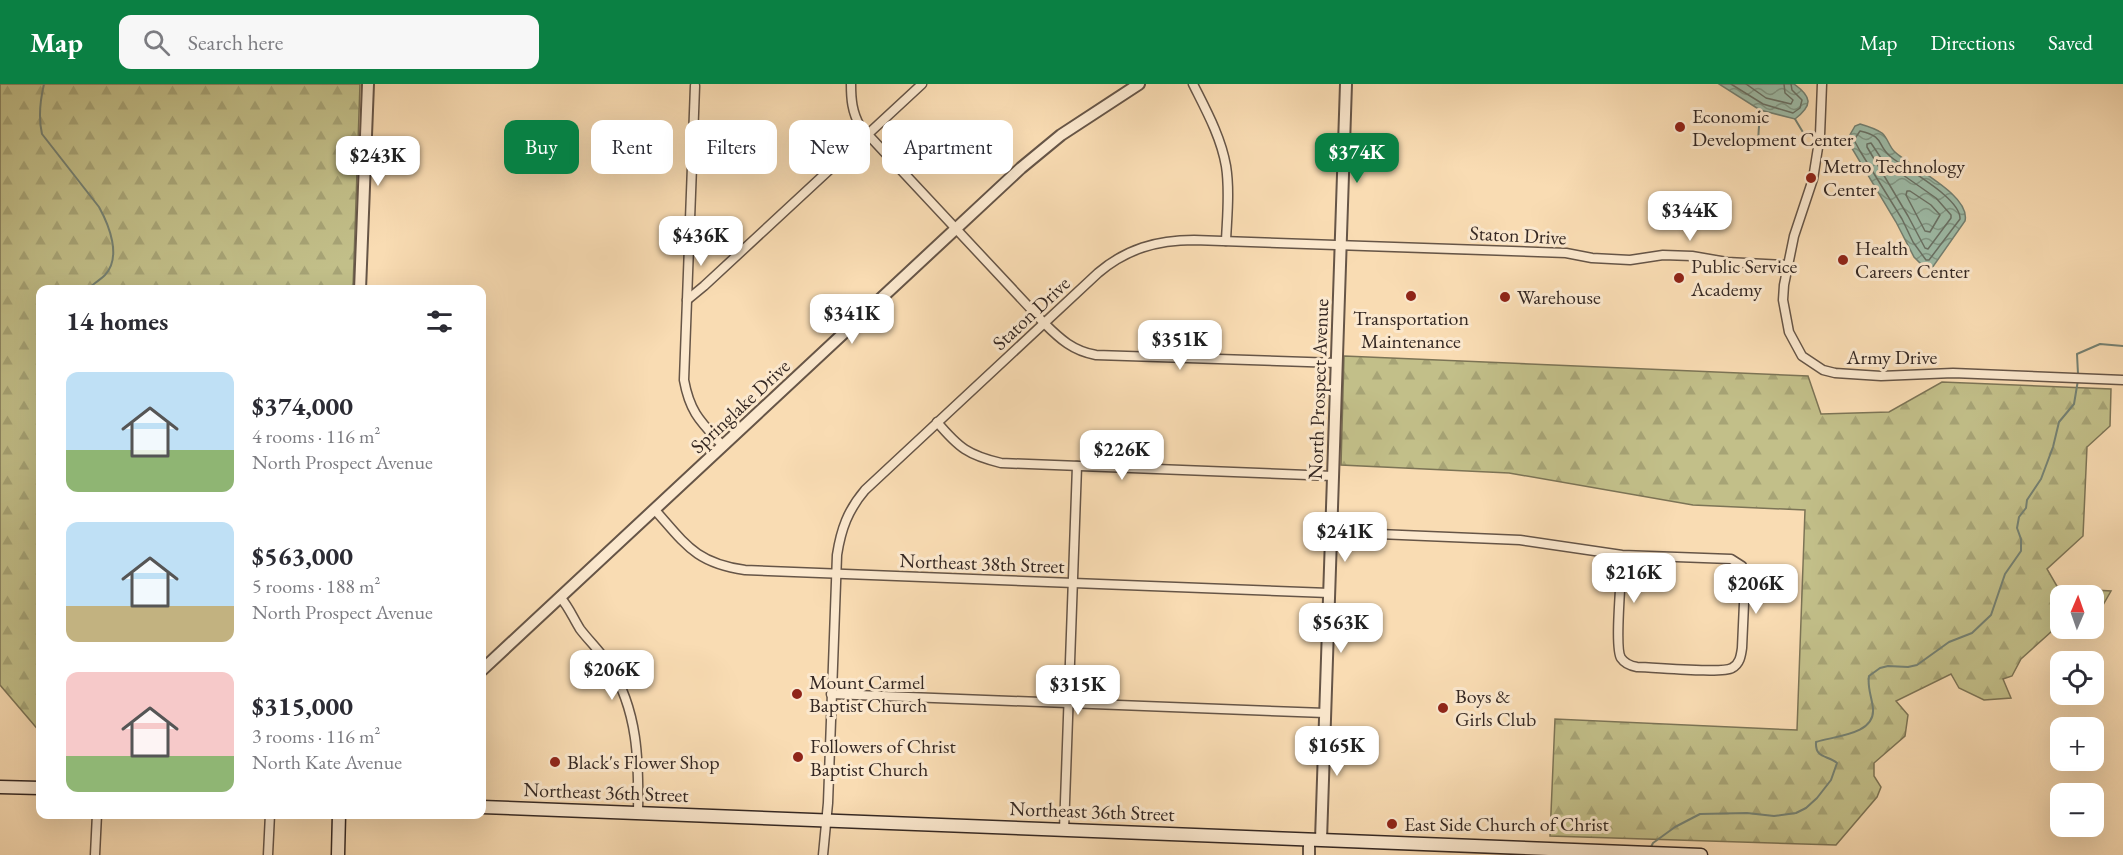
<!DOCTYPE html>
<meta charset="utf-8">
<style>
:root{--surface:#fff;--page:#f7f7f7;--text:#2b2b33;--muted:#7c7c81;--accent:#0b8043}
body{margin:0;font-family:"EB Garamond",serif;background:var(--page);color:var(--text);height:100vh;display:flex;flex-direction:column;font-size:22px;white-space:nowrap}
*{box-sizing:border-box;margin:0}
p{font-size:20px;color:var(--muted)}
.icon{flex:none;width:33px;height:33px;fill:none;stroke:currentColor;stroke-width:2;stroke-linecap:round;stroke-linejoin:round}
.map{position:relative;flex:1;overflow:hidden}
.panel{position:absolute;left:36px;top:201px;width:450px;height:534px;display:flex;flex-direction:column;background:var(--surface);border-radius:12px;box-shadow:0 6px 24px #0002}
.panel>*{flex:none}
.guide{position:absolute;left:504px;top:36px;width:570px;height:54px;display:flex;gap:12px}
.needle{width:39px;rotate:2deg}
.controls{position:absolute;left:2050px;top:501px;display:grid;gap:12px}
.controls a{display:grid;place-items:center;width:54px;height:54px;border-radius:12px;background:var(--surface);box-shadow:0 6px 24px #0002;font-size:30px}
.price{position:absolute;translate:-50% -51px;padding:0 14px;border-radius:12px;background:#fff;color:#222;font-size:20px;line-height:39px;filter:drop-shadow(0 2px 3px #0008)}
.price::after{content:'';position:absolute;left:50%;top:36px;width:18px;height:14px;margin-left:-9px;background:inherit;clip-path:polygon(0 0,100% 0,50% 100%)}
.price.selected{background:var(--accent);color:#fff}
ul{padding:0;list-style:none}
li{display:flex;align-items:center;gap:18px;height:150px;padding:0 30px}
li span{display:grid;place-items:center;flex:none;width:168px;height:120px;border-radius:12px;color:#555}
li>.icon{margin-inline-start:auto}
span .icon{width:72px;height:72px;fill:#fffc;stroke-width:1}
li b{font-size:26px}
h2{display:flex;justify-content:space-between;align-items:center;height:72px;padding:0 30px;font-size:26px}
.tag{padding:0 21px;border-radius:12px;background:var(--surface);box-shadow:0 6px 24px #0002;font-size:21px;line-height:54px}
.tag.selected{background:var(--accent);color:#fff}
header{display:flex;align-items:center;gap:36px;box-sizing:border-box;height:84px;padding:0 30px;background:var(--accent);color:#fff}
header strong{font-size:28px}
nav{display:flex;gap:33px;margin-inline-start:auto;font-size:21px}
.search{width:420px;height:54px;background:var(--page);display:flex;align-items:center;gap:15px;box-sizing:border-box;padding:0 21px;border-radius:12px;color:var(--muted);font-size:22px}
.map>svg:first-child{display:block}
</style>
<header>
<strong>Map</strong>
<div class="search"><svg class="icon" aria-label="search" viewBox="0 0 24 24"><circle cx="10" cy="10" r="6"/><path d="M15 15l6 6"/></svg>Search here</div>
<nav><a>Map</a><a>Directions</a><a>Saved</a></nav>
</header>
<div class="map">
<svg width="2123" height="771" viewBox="0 0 2123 771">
<defs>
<pattern id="forest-firs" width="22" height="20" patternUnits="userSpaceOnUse" patternTransform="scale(1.5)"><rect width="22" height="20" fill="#c2bf89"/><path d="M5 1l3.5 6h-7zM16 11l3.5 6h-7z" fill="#a7a476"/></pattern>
<pattern id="water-waves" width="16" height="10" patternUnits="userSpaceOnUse" patternTransform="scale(1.5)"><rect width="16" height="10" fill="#9ebca8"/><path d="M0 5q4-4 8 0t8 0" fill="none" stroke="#829988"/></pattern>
</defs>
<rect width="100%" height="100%" fill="#f9dcb3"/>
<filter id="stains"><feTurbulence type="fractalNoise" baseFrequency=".00333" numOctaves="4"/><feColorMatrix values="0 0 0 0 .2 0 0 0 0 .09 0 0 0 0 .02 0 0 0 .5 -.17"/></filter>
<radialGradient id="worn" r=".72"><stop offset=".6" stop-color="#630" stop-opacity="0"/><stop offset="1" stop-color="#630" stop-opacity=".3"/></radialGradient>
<g fill="url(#forest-firs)" stroke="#7c7456" stroke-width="1.5">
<polygon points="0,0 360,0 353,205 40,206 40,648 0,601"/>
<polygon points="1344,272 1808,292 1821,330 1889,328 1942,298 2111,305 2110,342 2087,363 2083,452 2047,485 2058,504 2111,507 2099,528 2094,528 2094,512 2061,512 2061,539 2021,575 2012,592 2003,595 2011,614 1984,616 1959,604 1951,590 1896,617 1908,631 1905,652 1874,679 1874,692 1881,703 1877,713 1836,761 1550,752 1555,635 1797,646 1805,426 1693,421 1509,389 1341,381"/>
</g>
<g fill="url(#water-waves)" stroke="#748173" stroke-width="1.5">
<path d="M1719 0H1794C1812 13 1813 21 1795 35L1760 26Z"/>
<path d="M1860 40C1867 42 1876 45 1882 49 1888 54 1889 63 1895 68 1912 84 1971 111 1965 137L1932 184 1923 182 1914 173 1896 138 1847 56 1855 42Z"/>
</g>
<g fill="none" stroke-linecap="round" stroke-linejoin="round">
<g stroke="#6a7266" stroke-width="1.5">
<polyline points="1731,0 1763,20 1793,29 1800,24 1802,16 1792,6 1791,0"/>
<polyline points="1746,0 1766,14 1791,20 1793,16 1785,9 1784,0"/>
<path d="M1860 47C1886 53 1876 61 1891 73 1907 86 1961 114 1960 135L1929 176H1926L1913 158 1902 135 1860 67 1854 56Z"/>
<polygon points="1871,59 1883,77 1936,114 1951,131 1951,134 1928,165 1925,164 1908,132 1867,63 1867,60"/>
<polygon points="1907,107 1910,107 1931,121 1940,131 1930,148 1925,147 1906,111"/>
</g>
<g stroke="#748173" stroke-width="2">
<path d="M44 0C40 17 38 33 42 50L99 123C109 141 122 173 105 191 100 196 92 201 86 206"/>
<polyline points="1795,35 1804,50 1817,50"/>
<polyline points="1758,58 1760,26"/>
<polyline points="2078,290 2077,270 2100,260 2123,262"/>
<path d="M1651 763 1653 759 1675 743 1700 730 1747 729 1774 732 1796 729 1806 724 1817 714 1831 696 1837 679C1828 671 1815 675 1816 658 1834 652 1875 651 1873 625 1872 613 1867 604 1869 592L1880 584 1888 582 1908 583 1917 581 1949 558 1972 549 1991 531 2005 490 2021 467V455L2017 444 2019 433 2026 424 2027 416 2041 395 2053 363 2059 338 2074 320 2078 296"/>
</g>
<g stroke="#665547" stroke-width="11">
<g id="minor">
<path d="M851 0C851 15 852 28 860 42L1044 239C1060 255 1073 267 1096 271L1337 279"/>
<path d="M1193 0C1206 26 1221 53 1226 82 1230 107 1227 133 1226 157"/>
<polyline points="1822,0 1820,51 1813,95 1794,152 1784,201 1783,216 1789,248 1802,272 1823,286 1835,289 1881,292 1953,289 2123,296"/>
<path d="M695 2 684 296C690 329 701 338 723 362"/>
<polyline points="687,216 704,202 922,0"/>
<path d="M937 338C959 364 968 371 1001 379L1333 392"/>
<path d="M655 426C686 461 696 479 745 486L1329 509"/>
<path d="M1331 448 1520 456 1622 471 1731 475 1742 482 1745 497 1742 564C1741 571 1740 580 1732 584 1722 590 1653 583 1637 583 1631 582 1625 580 1621 574 1614 563 1622 489 1622 471"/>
<path d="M560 513C569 523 573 534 580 545 589 557 601 568 609 581 638 626 639 677 638 729"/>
<polyline points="831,610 1325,629"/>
<polyline points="1064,746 1077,382"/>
<polyline points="95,771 97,730"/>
<polyline points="268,771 270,730"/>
<path d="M823 771 828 719 837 471C841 445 848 426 865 406L1098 189C1126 165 1157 156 1194 156L1566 169 1592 174 1630 176 1663 171 1692 172 1727 178 1787 181"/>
</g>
</g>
<g stroke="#665547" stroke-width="14">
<g id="tertiary">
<polyline points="360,206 368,0"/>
<polyline points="482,586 1021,84 1061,51 1139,0"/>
<polyline points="1321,756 1346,0"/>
<polyline points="1309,771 1309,756"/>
</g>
</g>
<g stroke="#352823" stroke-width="15">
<g id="secondary">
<polyline points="0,703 40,704"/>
<polyline points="482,723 1701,771"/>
<polyline points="338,771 339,730"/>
</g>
</g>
<use href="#minor" stroke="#fbe8ce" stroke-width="8"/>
<use href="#tertiary" stroke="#fbe8ce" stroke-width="10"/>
<use href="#secondary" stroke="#fbe8ce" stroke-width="12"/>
</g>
<g fill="#8f2418" stroke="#fbe8ce" stroke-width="2">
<circle cx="1680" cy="43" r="6"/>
<circle cx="1811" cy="94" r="6"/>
<circle cx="1843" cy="176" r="6"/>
<circle cx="1679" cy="194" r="6"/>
<circle cx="1411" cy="212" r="6"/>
<circle cx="1505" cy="213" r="6"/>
<circle cx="797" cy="610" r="6"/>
<circle cx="1443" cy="624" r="6"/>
<circle cx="798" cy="673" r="6"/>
<circle cx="555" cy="678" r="6"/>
<circle cx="1392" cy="740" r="6"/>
</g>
<g text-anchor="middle" stroke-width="6" stroke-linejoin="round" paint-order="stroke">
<g font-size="20" fill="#352823" stroke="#fbe8ce" text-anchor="start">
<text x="1692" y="39">Economic<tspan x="1692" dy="23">Development Center</tspan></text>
<text x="1823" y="89">Metro Technology<tspan x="1823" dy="23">Center</tspan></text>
<text x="1855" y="171">Health<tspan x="1855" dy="23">Careers Center</tspan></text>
<text x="1691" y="189">Public Service<tspan x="1691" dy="23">Academy</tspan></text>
<text x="1517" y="220">Warehouse</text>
<text x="1411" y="241" text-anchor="middle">Transportation<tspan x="1411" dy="23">Maintenance</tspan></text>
<text x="809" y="605">Mount Carmel<tspan x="809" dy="23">Baptist Church</tspan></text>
<text x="1455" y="619">Boys &amp;<tspan x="1455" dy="23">Girls Club</tspan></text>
<text x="810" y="669">Followers of Christ<tspan x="810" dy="23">Baptist Church</tspan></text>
<text x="567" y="685">Black's Flower Shop</text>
<text x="1404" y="747">East Side Church of Christ</text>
</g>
<g font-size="20" fill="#352823" stroke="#fbe8ce">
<text transform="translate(1518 151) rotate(3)" y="7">Staton Drive</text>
<text transform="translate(1031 229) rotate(-43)" y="7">Staton Drive</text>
<text x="1892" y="280">Army Drive</text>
<text transform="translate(1318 305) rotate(-88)" y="7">North Prospect Avenue</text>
<text transform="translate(740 322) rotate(-43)" y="7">Springlake Drive</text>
<text transform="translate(982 479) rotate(2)" y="7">Northeast 38th Street</text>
<text transform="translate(606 708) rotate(2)" y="7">Northeast 36th Street</text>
<text transform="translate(1092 727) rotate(2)" y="7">Northeast 36th Street</text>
</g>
</g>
<rect width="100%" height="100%" filter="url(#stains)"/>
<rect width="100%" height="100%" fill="url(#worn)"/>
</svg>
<div class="controls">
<a><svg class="needle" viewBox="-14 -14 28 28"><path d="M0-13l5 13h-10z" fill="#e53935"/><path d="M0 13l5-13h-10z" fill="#7c7c81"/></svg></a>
<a><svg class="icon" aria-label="locate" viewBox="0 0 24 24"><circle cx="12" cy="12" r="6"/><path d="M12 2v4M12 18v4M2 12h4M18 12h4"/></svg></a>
<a>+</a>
<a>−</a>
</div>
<b class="price selected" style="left:1357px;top:100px">$374K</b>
<b class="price" style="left:378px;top:103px">$243K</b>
<b class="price" style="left:1690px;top:158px">$344K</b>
<b class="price" style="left:701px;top:183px">$436K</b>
<b class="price" style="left:852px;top:261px">$341K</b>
<b class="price" style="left:1180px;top:287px">$351K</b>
<b class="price" style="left:1122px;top:397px">$226K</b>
<b class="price" style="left:1345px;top:479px">$241K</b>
<b class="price" style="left:1634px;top:520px">$216K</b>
<b class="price" style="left:1756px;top:531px">$206K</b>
<b class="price" style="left:1341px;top:570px">$563K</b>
<b class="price" style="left:612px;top:617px">$206K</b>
<b class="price" style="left:1078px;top:632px">$315K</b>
<b class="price" style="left:1337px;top:693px">$165K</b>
<div class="guide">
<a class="tag selected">Buy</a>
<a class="tag">Rent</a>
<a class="tag">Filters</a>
<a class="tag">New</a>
<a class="tag">Apartment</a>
</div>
<section class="panel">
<h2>14 homes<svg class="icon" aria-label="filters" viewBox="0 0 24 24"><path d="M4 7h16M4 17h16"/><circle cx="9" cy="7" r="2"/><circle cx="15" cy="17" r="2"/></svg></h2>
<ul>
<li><span style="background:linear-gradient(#bfe0f5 65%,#8fb573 0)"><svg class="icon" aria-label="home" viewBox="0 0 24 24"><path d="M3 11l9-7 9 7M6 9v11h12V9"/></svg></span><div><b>$374,000</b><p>4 rooms · 116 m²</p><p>North Prospect Avenue</p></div></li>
<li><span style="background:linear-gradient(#bfe0f5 70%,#c2b280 0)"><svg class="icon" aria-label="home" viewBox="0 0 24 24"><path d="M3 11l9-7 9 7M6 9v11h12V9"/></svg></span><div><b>$563,000</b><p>5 rooms · 188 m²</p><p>North Prospect Avenue</p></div></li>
<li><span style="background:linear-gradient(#f6c9c9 70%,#8fb573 0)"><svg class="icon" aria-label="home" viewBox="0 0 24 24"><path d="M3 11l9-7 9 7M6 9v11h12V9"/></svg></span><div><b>$315,000</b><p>3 rooms · 116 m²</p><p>North Kate Avenue</p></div></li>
</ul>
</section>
</div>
